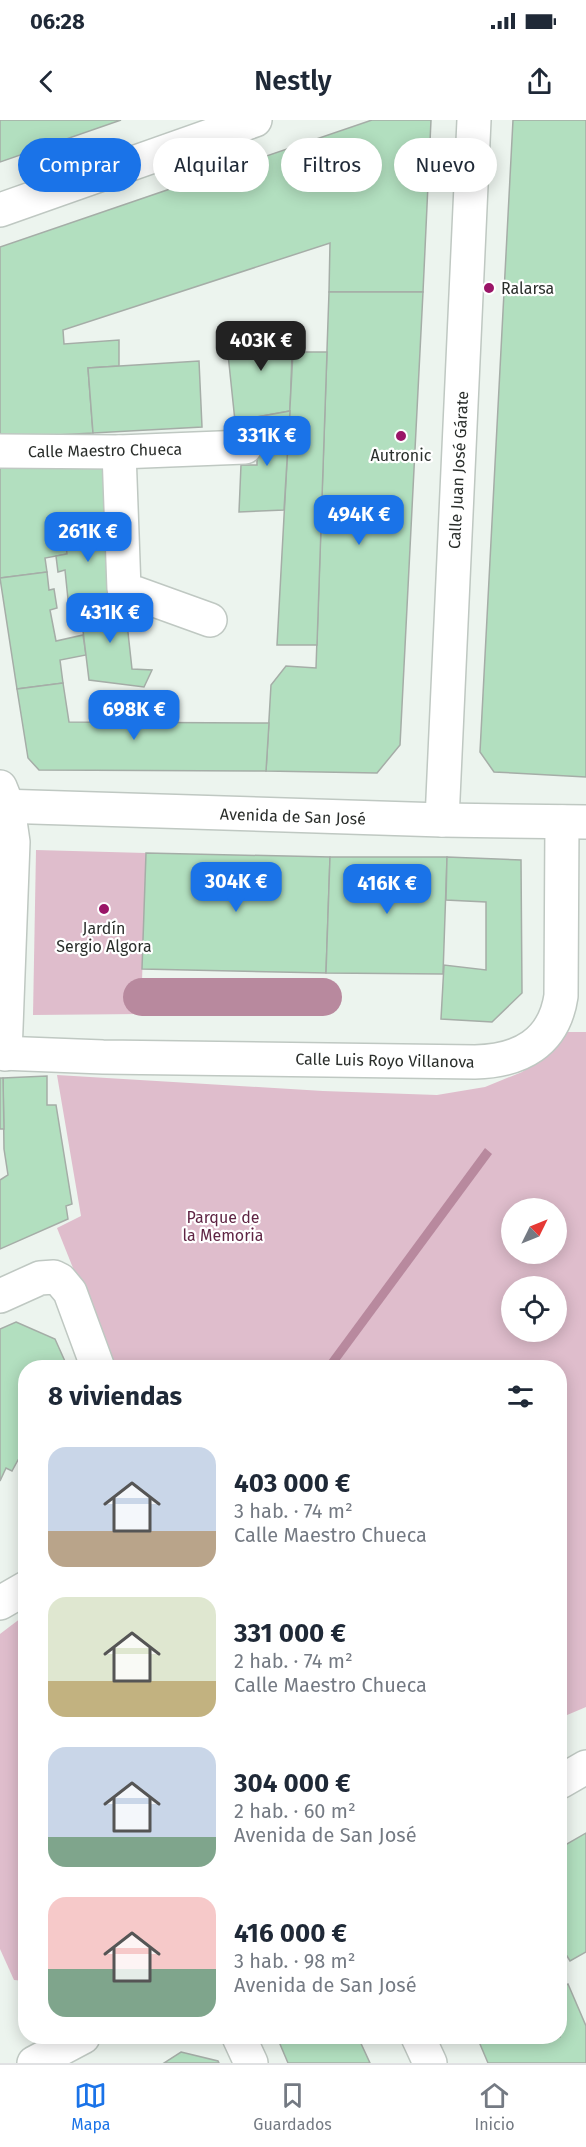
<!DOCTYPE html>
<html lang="es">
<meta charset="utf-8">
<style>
:root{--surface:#fff;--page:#f6f6f7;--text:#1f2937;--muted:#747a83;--line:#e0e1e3;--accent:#1a73e8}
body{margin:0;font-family:"Fira Sans",sans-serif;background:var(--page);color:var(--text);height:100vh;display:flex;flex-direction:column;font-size:22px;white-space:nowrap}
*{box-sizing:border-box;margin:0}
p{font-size:20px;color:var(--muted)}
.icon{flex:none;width:33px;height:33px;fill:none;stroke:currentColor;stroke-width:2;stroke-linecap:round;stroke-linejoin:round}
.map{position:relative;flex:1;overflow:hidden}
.side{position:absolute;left:18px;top:1240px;width:549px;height:684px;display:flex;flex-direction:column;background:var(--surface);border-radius:24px;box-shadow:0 3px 15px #0003}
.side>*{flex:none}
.hud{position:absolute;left:18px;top:18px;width:550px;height:54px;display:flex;gap:12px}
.needle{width:39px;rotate:47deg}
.buttons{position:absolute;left:501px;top:1078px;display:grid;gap:12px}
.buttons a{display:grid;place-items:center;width:66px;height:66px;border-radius:50%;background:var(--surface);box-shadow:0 3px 15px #0003;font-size:30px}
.price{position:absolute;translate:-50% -51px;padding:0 14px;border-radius:12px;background:var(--accent);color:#fff;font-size:20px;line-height:39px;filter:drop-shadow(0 2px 3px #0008)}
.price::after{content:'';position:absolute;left:50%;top:36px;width:18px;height:14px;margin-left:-9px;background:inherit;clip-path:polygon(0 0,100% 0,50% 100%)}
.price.active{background:#222;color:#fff}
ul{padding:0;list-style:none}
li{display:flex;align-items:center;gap:18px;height:150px;padding:0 30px}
li span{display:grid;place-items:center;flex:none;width:168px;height:120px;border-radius:18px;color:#555}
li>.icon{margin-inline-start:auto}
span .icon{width:72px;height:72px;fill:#fffc;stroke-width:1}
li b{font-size:26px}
h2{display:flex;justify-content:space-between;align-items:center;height:72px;padding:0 30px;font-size:26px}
.tag{padding:0 21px;border-radius:27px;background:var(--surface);box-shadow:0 3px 15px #0003;font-size:21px;line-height:54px}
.tag.active{background:var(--accent);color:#fff}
.status{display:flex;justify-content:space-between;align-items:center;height:42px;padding:0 30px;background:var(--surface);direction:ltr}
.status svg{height:16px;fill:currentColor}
header{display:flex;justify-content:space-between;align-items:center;height:78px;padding:0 30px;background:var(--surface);font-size:27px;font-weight:600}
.menu{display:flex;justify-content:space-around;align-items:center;height:84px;border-top:2px solid var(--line);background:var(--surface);font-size:16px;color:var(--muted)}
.menu a{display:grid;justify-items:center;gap:3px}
.menu .active{color:var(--accent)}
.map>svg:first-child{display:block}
</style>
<div class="status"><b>06:28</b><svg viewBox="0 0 49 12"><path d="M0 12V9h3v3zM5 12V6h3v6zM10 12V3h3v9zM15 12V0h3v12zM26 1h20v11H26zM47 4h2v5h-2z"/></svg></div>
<header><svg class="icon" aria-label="back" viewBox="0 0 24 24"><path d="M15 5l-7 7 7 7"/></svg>Nestly<svg class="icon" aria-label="share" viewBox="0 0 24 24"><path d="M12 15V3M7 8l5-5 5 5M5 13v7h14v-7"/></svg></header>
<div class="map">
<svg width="586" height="1943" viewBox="0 0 586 1943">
<rect width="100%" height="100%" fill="#ecf4ee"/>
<g fill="#dfbdcc" fill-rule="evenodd">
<polygon points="36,730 146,733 141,894 33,895"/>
<path d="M565 912H586V1587L560 1598V1248H113L57 1108 81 1096 57 955 323 971 437 975 485 967 522 952 546 936ZM512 1089H556V1134H512ZM512 1167H556V1212H512Z"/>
<polygon points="25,1495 25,1861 14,1860 0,1829 0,1514"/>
</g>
<polygon fill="#b8899e" points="485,1028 492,1034 334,1248 323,1248"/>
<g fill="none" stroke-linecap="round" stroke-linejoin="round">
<polyline stroke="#b8899e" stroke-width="38" points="142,877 323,877"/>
</g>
<g fill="#b2dfbf" stroke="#a5ada7" stroke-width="1.5">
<polygon points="0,0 121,0 0,42"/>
<polygon points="372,0 431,0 423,172 329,172 330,123 63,210 64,224 119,220 119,246 88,248 93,313 0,318 0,127"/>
<polygon points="513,0 586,0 586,657 494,652 480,632"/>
<polygon points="329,172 423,172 400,625 377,653 266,651 271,565 286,546 316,548"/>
<polygon points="293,206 290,291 235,301 226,215"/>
<polygon points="293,232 327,232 317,525 277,525"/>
<polygon points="199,241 202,307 93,313 88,248"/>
<polygon points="290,291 284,390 239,392 241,345 257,345 257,297"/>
<polygon points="0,341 105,341 109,398 64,405 67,434 45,438 47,452 0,458"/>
<polygon points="109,398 115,477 69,489 65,450 58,452 56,436 67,434 64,405"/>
<polygon points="47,452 49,470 54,469 57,488 50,490 56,521 83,515 86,535 60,540 63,563 17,569 0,458"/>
<polygon points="124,476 132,549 152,550 144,567 89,560 80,486"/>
<polygon points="63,563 69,602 269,603 266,651 39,650 28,638 17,569"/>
<polygon points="146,733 330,737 326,853 142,849"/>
<polygon points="330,737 447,737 443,854 326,853"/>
<polygon points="447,737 521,740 522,873 492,902 441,899 444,845 486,850 486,782 446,780"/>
<polygon points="47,956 47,985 56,985 72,1084 66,1086 68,1099 0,1129 0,1060 8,1055 4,1029 3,958"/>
<polygon points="0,958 3,958 4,1009 0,1009"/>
<polygon points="16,1202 55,1219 68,1248 26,1248 26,1340 24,1343 18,1340 12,1351 6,1348 0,1361 0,1209"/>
<polygon points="586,1713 586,1832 570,1841 567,1836 560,1840 560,1728"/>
<polygon points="560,1862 562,1867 568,1864 586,1906 586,1943 488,1943 477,1917 560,1917"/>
<polygon points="277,1917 358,1917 370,1943 288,1943"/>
<polygon points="181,1932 218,1941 219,1943 164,1943"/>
</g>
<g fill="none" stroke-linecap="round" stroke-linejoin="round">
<g stroke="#bfc8c2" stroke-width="36">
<g id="minor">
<polyline points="0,90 255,0"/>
<polyline points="0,331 119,332 245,327"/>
<polyline points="119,332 124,469 210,500"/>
<polyline points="0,667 8,687 13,722 5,934"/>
<polyline points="442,700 474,0"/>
<path d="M0 933 103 937 475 942C520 941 554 923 561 876L562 702"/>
<polyline points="0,1176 40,1158 54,1157 60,1160 70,1172 98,1248"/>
<polyline points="0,1483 26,1468"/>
<polyline points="560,1662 586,1647"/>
<polyline points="239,1917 251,1943"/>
<polyline points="418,1917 430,1943"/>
<polyline points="34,1943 83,1917"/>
</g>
</g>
<g stroke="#bfc8c2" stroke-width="36">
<polyline id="major" points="0,686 442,700 586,702"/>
</g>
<use href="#minor" stroke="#fff" stroke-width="33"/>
<use href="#major" stroke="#fff" stroke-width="33"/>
</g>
<g fill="#9a1567" stroke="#fff" stroke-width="2">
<circle cx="489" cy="168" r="6"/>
<circle cx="401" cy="316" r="6"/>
<circle cx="104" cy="789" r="6"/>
</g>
<g text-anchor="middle" stroke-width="4.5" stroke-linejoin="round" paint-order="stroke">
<g font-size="16" fill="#2a2e2b" stroke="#fff">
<text x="501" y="174" text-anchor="start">Ralarsa</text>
<text x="401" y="341">Autronic</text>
<text x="104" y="814">Jardín<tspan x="104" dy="18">Sergio Algora</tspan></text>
</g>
<g font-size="16" fill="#2a2e2b" stroke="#fff">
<text transform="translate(105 330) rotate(-1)" y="6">Calle Maestro Chueca</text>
<text transform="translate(458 350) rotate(-87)" y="6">Calle Juan José Gárate</text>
<text transform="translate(293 696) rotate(2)" y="6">Avenida de San José</text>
<text transform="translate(385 940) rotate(1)" y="6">Calle Luis Royo Villanova</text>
</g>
<g font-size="16" fill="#5f2544" stroke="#fff">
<text x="223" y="1103">Parque de<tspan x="223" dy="18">la Memoria</tspan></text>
</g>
</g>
</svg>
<div class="buttons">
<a><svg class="needle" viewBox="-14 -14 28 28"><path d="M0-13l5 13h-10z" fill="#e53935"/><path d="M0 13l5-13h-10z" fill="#747a83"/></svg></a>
<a><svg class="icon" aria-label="locate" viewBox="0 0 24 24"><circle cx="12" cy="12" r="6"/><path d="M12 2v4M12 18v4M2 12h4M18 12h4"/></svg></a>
</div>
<b class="price active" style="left:261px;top:252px">403K €</b>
<b class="price" style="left:267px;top:347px">331K €</b>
<b class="price" style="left:359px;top:426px">494K €</b>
<b class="price" style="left:88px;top:443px">261K €</b>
<b class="price" style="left:110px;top:524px">431K €</b>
<b class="price" style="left:134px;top:621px">698K €</b>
<b class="price" style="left:236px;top:793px">304K €</b>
<b class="price" style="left:387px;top:795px">416K €</b>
<div class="hud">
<a class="tag active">Comprar</a>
<a class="tag">Alquilar</a>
<a class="tag">Filtros</a>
<a class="tag">Nuevo</a>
</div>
<section class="side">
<h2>8 viviendas<svg class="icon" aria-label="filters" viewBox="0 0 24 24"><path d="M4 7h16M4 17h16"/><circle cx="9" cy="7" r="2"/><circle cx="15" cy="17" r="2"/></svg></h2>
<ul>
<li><span style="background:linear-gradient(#c9d6e8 70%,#b9a48a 0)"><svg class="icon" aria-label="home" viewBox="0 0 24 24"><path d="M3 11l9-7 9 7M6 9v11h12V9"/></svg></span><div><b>403 000 €</b><p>3 hab. · 74 m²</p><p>Calle Maestro Chueca</p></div></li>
<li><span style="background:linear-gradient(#dfe7d0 70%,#c2b280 0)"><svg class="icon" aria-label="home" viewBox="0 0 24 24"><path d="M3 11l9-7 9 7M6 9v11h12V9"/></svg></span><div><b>331 000 €</b><p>2 hab. · 74 m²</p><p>Calle Maestro Chueca</p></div></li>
<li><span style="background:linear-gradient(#c9d6e8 75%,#7fa58c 0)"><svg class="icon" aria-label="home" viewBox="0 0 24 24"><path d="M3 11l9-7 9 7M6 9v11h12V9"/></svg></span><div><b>304 000 €</b><p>2 hab. · 60 m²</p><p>Avenida de San José</p></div></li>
<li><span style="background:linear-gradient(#f6c9c9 60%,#7fa58c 0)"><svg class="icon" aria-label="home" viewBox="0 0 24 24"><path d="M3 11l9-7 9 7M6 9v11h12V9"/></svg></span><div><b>416 000 €</b><p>3 hab. · 98 m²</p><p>Avenida de San José</p></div></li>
</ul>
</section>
</div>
<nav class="menu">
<a class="active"><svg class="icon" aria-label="map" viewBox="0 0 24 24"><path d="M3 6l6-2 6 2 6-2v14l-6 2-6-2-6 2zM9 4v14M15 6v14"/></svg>Mapa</a>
<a><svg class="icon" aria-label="saved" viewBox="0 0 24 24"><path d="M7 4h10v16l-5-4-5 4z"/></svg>Guardados</a>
<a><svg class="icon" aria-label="home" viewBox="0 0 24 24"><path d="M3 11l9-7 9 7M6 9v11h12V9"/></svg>Inicio</a>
</nav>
